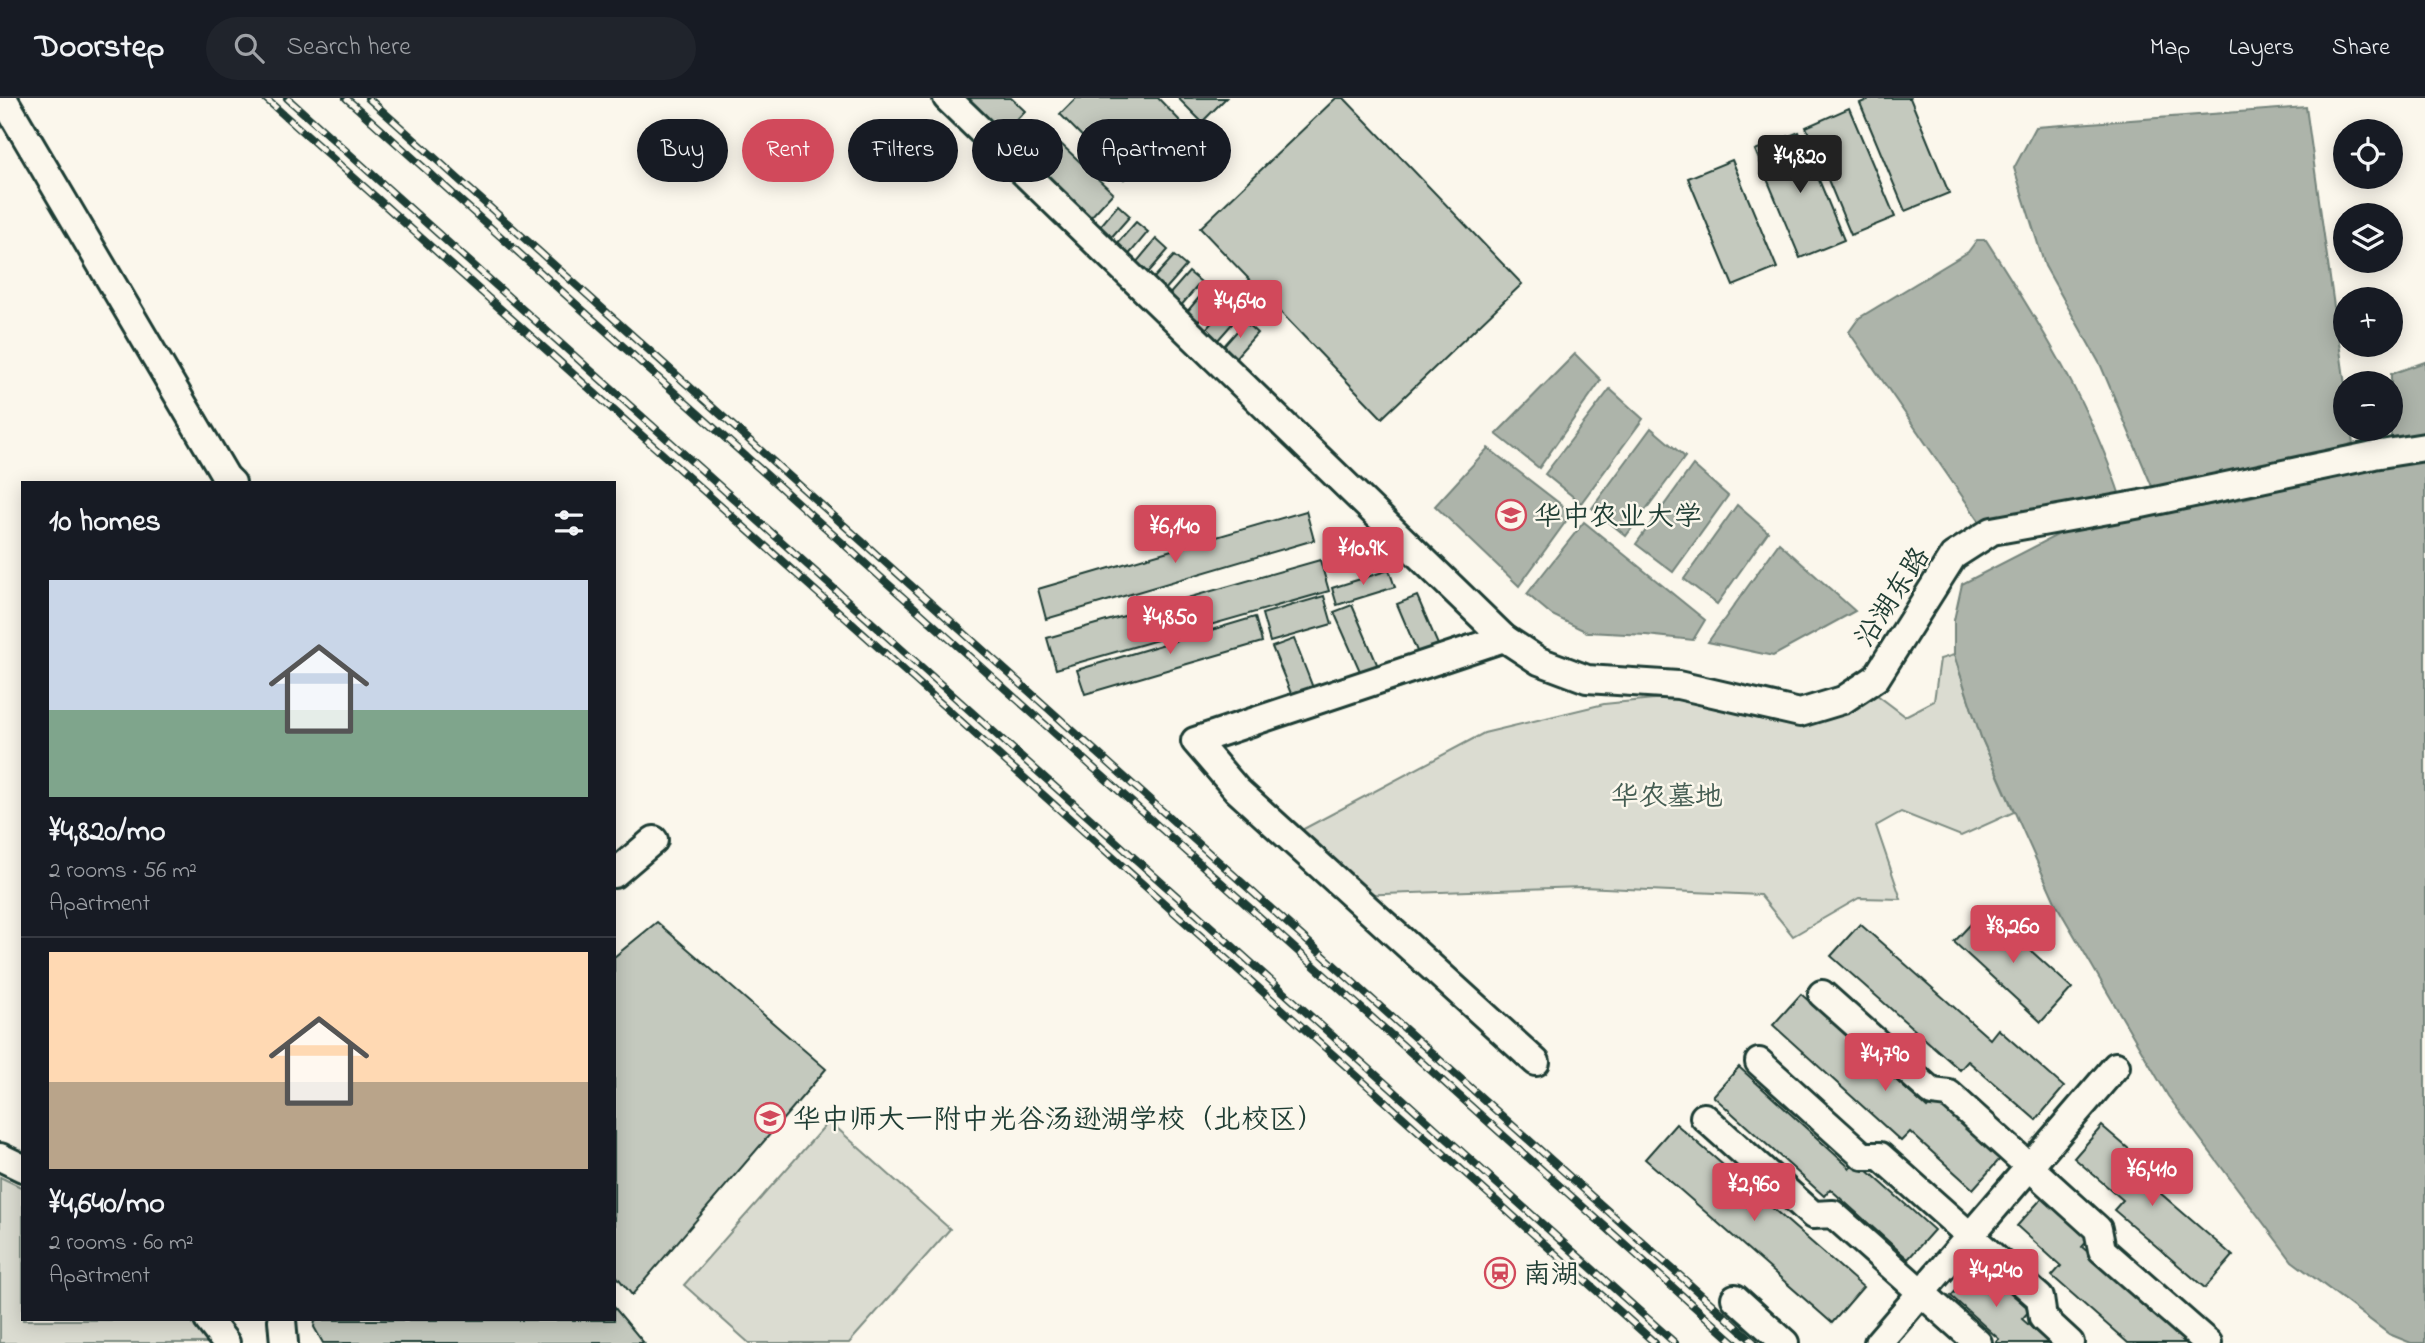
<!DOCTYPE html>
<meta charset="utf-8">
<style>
:root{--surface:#171b24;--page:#20242c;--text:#f1f3f6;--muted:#9ea1a6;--line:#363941;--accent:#d1495b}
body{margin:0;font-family:"Indie Flower","LXGW WenKai TC",sans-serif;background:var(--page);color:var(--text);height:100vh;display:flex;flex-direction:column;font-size:26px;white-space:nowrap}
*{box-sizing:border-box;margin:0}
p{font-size:23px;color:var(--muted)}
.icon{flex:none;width:38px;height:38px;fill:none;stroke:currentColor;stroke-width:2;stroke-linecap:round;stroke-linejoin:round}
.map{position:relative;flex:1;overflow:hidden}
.panel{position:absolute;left:21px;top:383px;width:595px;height:840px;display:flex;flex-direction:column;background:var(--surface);border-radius:0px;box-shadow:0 4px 18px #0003}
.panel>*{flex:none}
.banner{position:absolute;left:637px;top:21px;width:665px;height:63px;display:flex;gap:14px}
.tools{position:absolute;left:2333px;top:21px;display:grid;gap:14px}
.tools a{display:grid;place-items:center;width:70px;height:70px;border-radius:50%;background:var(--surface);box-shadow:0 4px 18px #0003;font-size:35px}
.price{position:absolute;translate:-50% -60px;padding:0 16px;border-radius:7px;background:var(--accent);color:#fff;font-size:23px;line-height:46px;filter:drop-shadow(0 2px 4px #0008)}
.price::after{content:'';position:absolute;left:50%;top:42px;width:21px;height:16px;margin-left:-10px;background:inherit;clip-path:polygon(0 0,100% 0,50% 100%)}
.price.current{background:#222;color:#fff}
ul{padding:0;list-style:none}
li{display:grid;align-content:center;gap:14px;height:371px;padding:0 28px}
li+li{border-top:2px solid var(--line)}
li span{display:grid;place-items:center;height:217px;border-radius:0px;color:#555}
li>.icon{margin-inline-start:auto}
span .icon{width:126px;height:126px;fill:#fffc;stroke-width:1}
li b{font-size:30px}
h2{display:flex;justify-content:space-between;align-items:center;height:84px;padding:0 28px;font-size:30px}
.pill{padding:0 24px;border-radius:32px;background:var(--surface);box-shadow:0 4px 18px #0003;font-size:24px;line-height:63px}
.pill.current{background:var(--accent);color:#fff}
header{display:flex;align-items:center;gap:42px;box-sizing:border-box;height:98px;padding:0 35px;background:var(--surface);border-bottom:2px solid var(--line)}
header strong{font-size:33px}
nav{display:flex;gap:38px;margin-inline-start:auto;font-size:24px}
.search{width:490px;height:63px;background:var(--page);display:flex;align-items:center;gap:18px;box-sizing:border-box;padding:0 24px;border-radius:38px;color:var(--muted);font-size:26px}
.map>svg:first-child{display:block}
</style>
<header>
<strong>Doorstep</strong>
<div class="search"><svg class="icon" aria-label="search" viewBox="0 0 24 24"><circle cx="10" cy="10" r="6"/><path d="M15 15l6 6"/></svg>Search here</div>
<nav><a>Map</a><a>Layers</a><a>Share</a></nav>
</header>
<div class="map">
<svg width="2425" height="1245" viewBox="0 0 2425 1245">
<rect width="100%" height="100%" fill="#fbf7ec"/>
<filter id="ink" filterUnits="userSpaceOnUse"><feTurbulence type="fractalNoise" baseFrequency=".0143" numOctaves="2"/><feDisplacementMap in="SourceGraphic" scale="14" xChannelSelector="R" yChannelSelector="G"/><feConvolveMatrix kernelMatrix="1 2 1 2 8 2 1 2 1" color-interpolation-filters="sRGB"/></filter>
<g filter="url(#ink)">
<g fill="#dbdcd1" stroke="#7d8c82" stroke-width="2">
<polygon points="1954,557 1981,639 2014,714 1961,738 1901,714 1876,728 1901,801 1859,800 1793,838 1760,797 1582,789 1355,797 1283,742 1484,635 1604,606 1674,599 1831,619 1877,597 1905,618 1934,603 1940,561"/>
<polygon points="829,1023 950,1131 849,1245 749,1245 684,1187"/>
<polygon points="0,1079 23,1090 23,1222 192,1222 210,1245 0,1245"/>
</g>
<g fill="#adb4aa" stroke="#74847b" stroke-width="2">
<polygon points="2306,9 2345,287 2345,331 2351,331 2353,346 2154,393 2101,268 2045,168 2014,70 2036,29"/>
<path d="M1977 142H1986C2040 226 2092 309 2122 404L1982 427 1849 234 1859 220 1968 154Z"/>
<polygon points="1575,256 1601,282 1539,370 1496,336"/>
<polygon points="2425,264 2425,336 2391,341 2391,276"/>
<polygon points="1610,291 1643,321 1581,405 1545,376"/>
<polygon points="1651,330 1685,359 1626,438 1592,410"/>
<polygon points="1488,350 1572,415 1519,488 1435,408"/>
<polygon points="2425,360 2425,1245 2411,1245 2389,1236 2292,1163 2168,998 2056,806 1981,639 1954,557 1954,522 1962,486 2065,433 2247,400 2337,376"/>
<polygon points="1693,367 1728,398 1673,474 1636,446"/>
<polygon points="1737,407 1768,434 1717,506 1684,481"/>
<polygon points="1584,424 1705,522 1693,542 1646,537 1587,534 1552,517 1527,496"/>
<polygon points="1779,445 1855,513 1773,558 1708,544"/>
</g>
<g fill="#c4c9be" stroke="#1f3d34" stroke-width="2">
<polygon points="960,0 1011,0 1025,13 1001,38"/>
<polygon points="1076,0 1158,0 1182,25 1124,81 1060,16"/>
<polygon points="1178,0 1226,0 1202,24"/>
<polygon points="1336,0 1344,0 1522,186 1382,320 1200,130"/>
<polygon points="1872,0 1910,0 1949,95 1905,113 1860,5"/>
<polygon points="1849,10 1895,119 1851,137 1806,29"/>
<polygon points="1043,29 1113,95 1089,121 1019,54"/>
<polygon points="1799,34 1844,142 1800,160 1755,52"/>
<polygon points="1732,62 1777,170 1733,188 1688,80"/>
<polygon points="1118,107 1130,118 1109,142 1097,132"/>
<polygon points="1136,124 1148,134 1127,159 1115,148"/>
<polygon points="1156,141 1168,152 1147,176 1135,166"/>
<polygon points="1174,158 1186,168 1164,193 1152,182"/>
<polygon points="1189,174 1201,184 1180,209 1168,198"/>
<polygon points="1207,190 1219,201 1197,225 1186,215"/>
<polygon points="1227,208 1239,218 1217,243 1205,232"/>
<polygon points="1245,224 1257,235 1235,260 1223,249"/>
<polygon points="1306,413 1314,442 1046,521 1038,491"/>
<polygon points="1320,462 1329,493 1056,571 1047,540"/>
<polygon points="1389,472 1395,489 1337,507 1332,490"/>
<polygon points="1324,498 1332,526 1270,544 1262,516"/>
<polygon points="1417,498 1439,549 1419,558 1397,506"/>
<polygon points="1352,507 1380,573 1363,580 1334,514"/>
<polygon points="1255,519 1262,544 1085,596 1077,572"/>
<polygon points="1294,541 1315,595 1294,603 1272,549"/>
<polygon points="1985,811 2072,890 2041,924 1954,844"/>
<polygon points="657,824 826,971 632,1197 614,1175 614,859"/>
<polygon points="1860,826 1990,941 1998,931 2064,989 2036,1022 1968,963 1960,972 1831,858"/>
<polygon points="1801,896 1927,1010 1934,1002 2000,1061 1973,1091 1910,1034 1901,1043 1773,927"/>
<polygon points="1739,969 1850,1070 1857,1063 1934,1132 1908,1161 1830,1091 1824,1098 1713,998"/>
<polygon points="1676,1026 1863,1189 1832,1225 1645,1061"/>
<polygon points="2102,1028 2152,1071 2144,1081 2233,1158 2205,1190 2114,1112 2123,1102 2074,1060"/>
<polygon points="2043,1099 2090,1140 2082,1149 2190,1245 2128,1245 2052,1178 2061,1168 2017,1128"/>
<polygon points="1979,1167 2030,1212 2022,1221 2049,1245 1995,1245 1999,1241 1951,1198"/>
<polygon points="614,1209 644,1245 323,1245 314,1229 315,1222 614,1222"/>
</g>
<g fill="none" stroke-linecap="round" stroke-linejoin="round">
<g stroke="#1f3d34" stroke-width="32">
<g id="minor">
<polyline points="3,0 226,379 232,385"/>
<polyline points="947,0 1504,540 1539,563 1587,581 1678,587 1800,615 1843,602 1876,580 1953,458 1992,433 2141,406 2374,357 2425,349"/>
<polyline points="1504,540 1195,643 1237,692 1536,964"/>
<polyline points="614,776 654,742"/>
<polyline points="1822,896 1932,994 1949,996 2098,1131 2102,1152 2208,1245"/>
<polyline points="1759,964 1863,1058 1880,1058 2040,1200 2043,1220 2070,1245"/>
<polyline points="1704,1019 1813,1117 1833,1116 1978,1245"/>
<polyline points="0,1059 23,1070"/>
<polyline points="1735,1200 1785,1245"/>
<polyline points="208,1222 226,1245"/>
<polyline points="282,1222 284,1245"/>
<polyline points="1878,1245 2116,968"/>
</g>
</g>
<use href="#minor" stroke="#fbf7ec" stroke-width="26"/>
<g stroke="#1f3d34" stroke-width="8">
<g id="rail">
<polyline points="265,0 1655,1245"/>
<polyline points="287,0 1675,1245"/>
<polyline points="346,0 1735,1245"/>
<polyline points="368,0 1755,1245"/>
</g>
</g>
<use href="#rail" stroke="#fbf7ec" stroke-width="5" stroke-dasharray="16" stroke-linecap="butt"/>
</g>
</g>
<defs>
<g id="university-ring" transform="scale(1.575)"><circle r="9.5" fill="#fbf7ec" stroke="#d1495b" stroke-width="1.5"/><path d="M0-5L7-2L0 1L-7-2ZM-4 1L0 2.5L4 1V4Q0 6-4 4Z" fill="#d1495b"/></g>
<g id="school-ring" transform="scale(1.575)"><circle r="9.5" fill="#fbf7ec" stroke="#d1495b" stroke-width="1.5"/><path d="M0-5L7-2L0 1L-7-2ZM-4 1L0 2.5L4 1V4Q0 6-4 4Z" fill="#d1495b"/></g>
<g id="station-ring" transform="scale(1.575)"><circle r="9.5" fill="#fbf7ec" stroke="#d1495b" stroke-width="1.5"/><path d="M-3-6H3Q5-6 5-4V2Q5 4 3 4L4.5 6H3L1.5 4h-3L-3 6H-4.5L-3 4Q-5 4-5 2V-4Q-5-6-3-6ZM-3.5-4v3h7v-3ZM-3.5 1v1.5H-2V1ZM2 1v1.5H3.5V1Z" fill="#d1495b"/></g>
</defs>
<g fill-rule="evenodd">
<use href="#university-ring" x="1511" y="417"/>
<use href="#school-ring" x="770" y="1020"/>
<use href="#station-ring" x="1500" y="1175"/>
</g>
<g text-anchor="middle" stroke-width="5" stroke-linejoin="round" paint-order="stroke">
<g font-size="28" fill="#1f3d34" stroke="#fbf7ec" text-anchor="start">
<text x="1534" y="427">华中农业大学</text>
<text x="793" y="1030">华中师大一附中光谷汤逊湖学校（北校区）</text>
<text x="1523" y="1185">南湖</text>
</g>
<g font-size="28" fill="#1f3d34" stroke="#fbf7ec">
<text transform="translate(1891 498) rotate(-57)" y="10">沿湖东路</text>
</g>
<g font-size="28" fill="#455d53" stroke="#fbf7ec">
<text x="1667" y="707">华农墓地</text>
</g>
</g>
</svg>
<div class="tools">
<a><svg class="icon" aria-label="locate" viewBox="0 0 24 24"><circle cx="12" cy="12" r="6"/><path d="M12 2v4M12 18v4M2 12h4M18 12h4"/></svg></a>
<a><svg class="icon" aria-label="layers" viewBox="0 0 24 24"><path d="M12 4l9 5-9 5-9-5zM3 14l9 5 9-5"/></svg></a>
<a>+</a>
<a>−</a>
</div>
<b class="price current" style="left:1800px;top:97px">¥4,820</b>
<b class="price" style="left:1240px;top:242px">¥4,640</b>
<b class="price" style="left:1175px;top:467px">¥6,140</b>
<b class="price" style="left:1363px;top:489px">¥10.9K</b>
<b class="price" style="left:1170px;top:558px">¥4,850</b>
<b class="price" style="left:2013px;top:867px">¥8,260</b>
<b class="price" style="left:1885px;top:995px">¥4,790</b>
<b class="price" style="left:2152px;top:1110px">¥6,410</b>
<b class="price" style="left:1754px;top:1125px">¥2,960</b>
<b class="price" style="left:1996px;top:1211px">¥4,240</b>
<div class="banner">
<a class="pill">Buy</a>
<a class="pill current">Rent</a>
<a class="pill">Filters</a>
<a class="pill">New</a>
<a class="pill">Apartment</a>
</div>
<section class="panel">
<h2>10 homes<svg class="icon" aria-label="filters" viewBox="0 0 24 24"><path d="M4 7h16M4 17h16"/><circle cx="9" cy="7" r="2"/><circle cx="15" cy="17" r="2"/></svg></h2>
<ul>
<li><span style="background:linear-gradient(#c9d6e8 60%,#7fa58c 0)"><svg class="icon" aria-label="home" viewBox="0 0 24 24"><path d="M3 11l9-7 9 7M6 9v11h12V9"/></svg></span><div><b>¥4,820/mo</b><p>2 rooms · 56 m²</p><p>Apartment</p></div></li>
<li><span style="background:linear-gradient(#ffd9b3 60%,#b9a48a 0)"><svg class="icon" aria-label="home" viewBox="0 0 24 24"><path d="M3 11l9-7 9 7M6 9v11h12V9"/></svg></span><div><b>¥4,640/mo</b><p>2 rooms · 60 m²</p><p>Apartment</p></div></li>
</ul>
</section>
</div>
